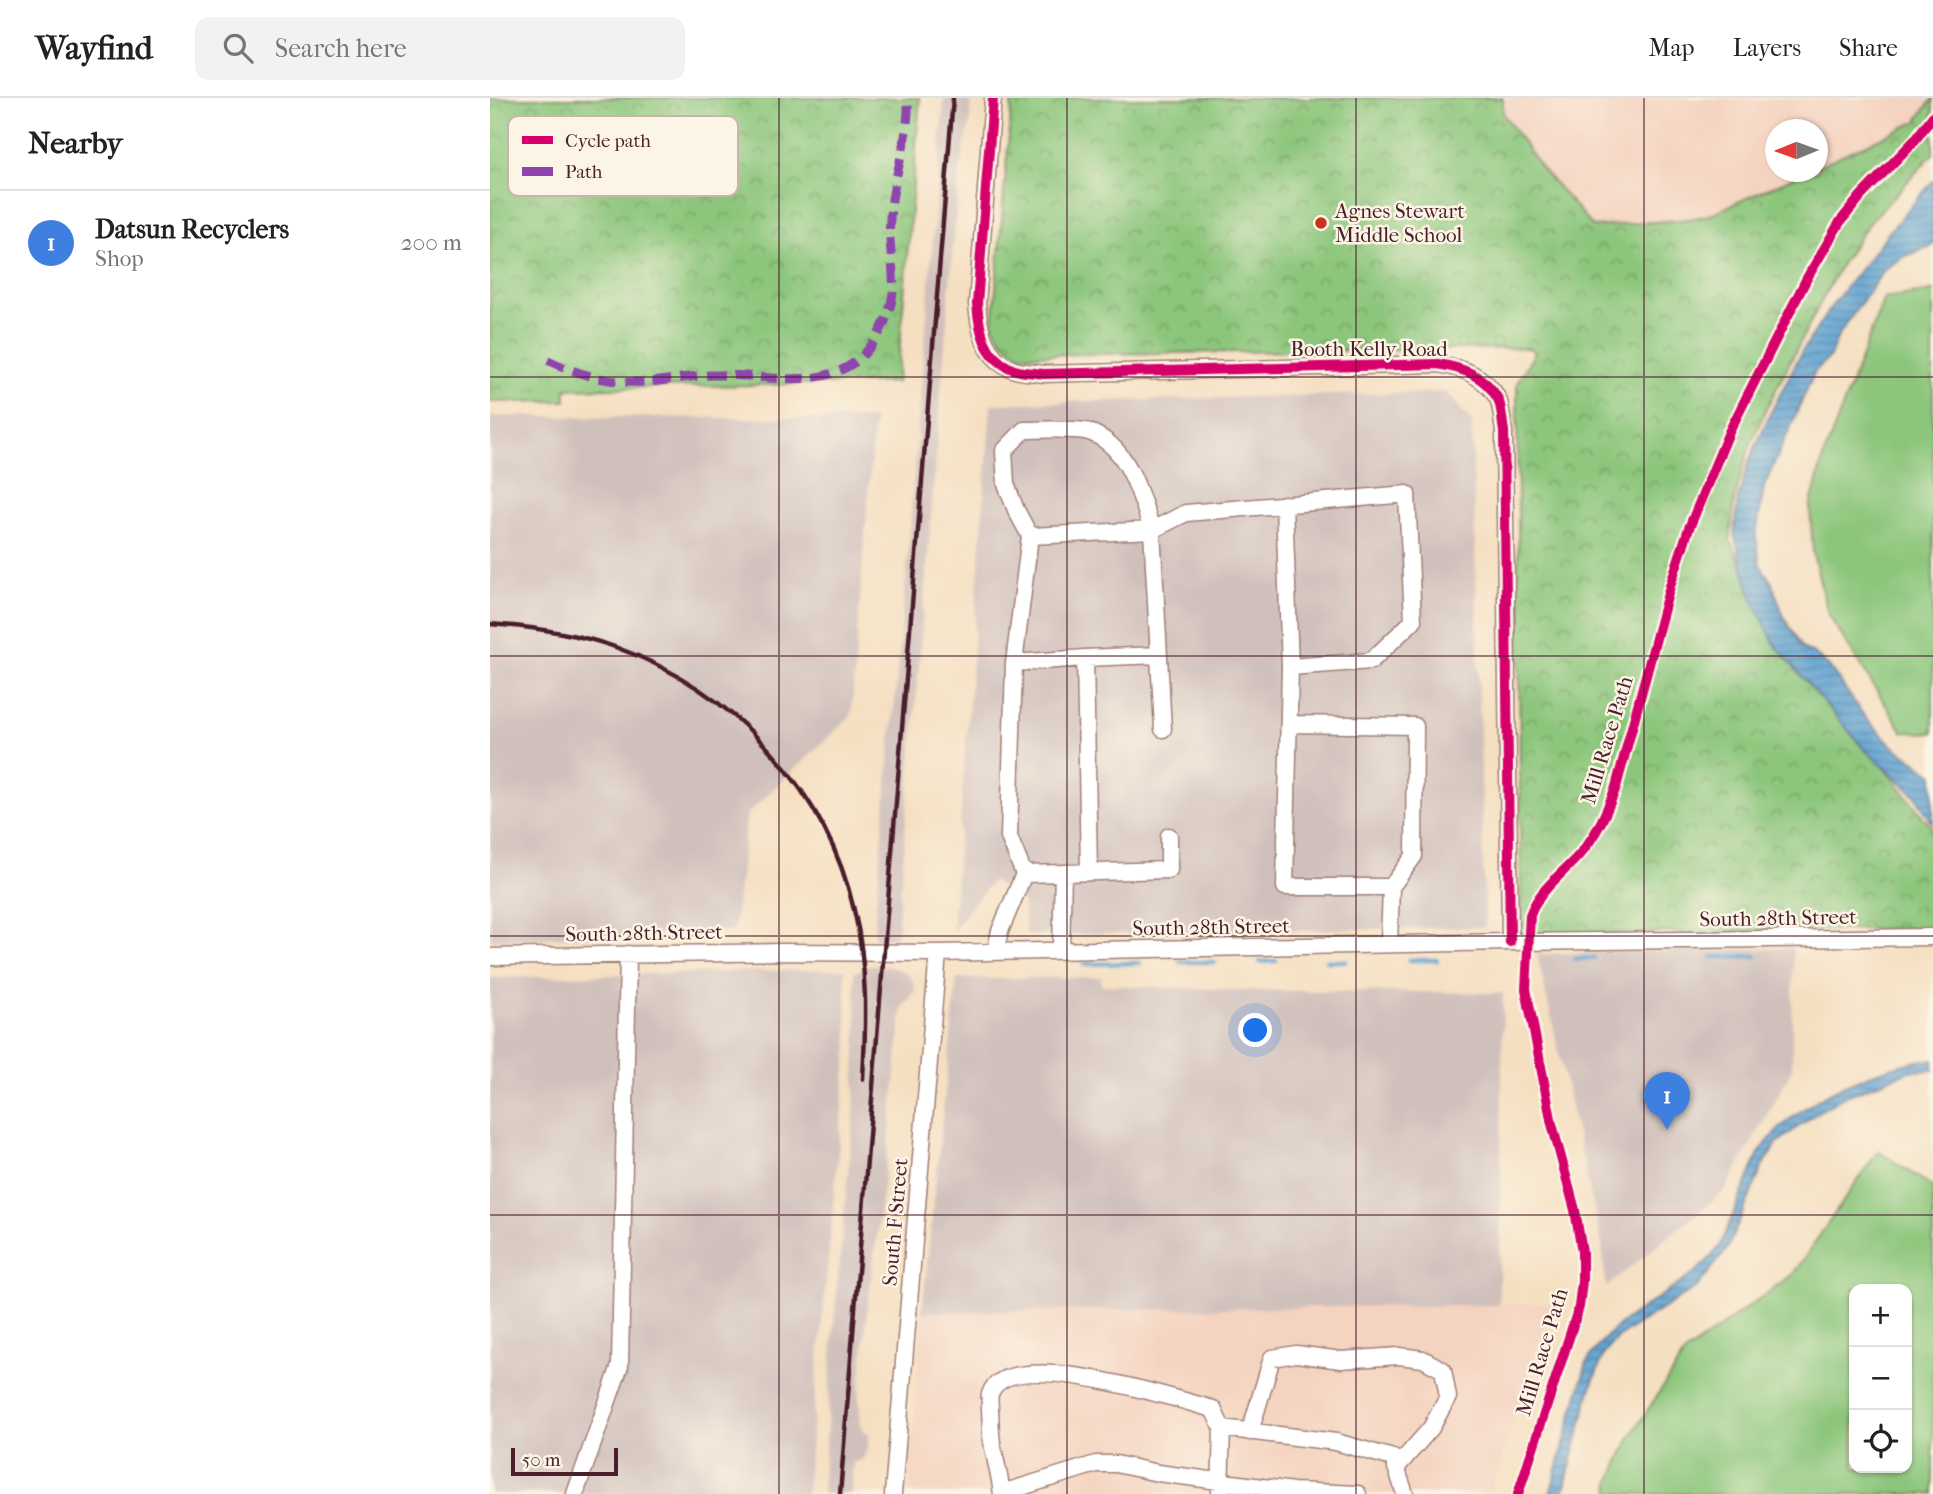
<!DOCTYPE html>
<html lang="en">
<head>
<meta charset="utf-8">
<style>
	body { margin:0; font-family:"IM FELL French Canon",serif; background:#f2f2f2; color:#222 }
	.controls { position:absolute; right:21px; bottom:21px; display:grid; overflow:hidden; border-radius:14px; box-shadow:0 2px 5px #0004 }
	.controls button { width:63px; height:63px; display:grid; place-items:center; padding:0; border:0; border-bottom:2px solid #e0e0e0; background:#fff; color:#222; font:35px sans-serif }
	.compass { position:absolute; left:1275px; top:21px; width:63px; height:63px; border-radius:50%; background:#fff; box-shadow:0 2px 5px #0004; rotate:269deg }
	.scale { position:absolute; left:21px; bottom:18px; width:107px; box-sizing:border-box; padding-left:7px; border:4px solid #4a1f2b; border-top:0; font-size:19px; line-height:24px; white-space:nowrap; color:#4a1f2b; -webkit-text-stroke:5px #fcf5e5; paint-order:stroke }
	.you { position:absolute; left:766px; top:933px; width:24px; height:24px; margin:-18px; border:5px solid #fff; border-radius:50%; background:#1a73e8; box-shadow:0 0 0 10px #1a73e833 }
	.badge { display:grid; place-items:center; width:46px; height:46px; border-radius:50%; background:#0b8043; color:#fff; font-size:23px; font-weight:700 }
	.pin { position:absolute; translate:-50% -58px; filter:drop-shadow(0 2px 4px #0008) }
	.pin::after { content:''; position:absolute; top:37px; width:24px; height:21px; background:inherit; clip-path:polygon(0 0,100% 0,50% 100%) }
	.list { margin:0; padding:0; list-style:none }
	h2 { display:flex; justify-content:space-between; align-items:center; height:91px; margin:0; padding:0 28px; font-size:30px }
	h2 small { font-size:23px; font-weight:400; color:#767676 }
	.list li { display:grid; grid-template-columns:46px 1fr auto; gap:21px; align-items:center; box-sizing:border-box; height:105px; padding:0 28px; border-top:2px solid #e0e0e0 }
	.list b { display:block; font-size:26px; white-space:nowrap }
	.list p { margin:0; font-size:23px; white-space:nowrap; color:#767676 }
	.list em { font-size:23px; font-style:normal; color:#767676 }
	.icon { flex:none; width:38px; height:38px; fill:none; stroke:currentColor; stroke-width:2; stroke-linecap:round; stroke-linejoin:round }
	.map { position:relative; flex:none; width:1443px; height:1396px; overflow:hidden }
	header { display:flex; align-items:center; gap:42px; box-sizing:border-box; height:98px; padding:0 35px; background:#fff; border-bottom:2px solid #e0e0e0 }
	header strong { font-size:33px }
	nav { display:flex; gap:38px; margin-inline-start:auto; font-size:24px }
	.search { width:490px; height:63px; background:#f2f2f2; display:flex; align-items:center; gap:18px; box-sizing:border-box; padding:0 24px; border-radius:14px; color:#767676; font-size:26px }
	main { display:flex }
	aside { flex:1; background:#fff }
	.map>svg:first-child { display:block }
	.built { fill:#f4d3c0 }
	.industrial { fill:#d0c0bc }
	.grass { fill:#8cc67b; stroke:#6b7253; stroke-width:2; fill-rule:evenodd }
	.park { fill:url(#park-crowns); stroke:#6b7253; stroke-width:2 }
	.water { fill:url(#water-rules); stroke:#52607e; stroke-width:2 }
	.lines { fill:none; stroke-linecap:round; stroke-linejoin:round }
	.stream { stroke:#5ba0d0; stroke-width:4.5 }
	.minor-casing { stroke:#a07f76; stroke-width:19 }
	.minor { stroke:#fff; stroke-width:16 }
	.rail { stroke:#4a1f2b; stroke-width:4.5 }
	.quiet { stroke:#8e44ad; stroke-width:9; stroke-dasharray:18 9; stroke-linecap:butt }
	.cycleway-casing { stroke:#fcf5e5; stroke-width:15 }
	.cycleway { stroke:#d6006c; stroke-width:10 }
	.grid { fill:none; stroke:#4a1f2b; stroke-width:2; stroke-opacity:0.55 }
	.poi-dot { fill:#c8321e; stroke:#fcf5e5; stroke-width:2.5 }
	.labels { text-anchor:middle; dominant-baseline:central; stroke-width:5; stroke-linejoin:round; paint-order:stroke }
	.poi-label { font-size:21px; fill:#4a1f2b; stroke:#fcf5e5; text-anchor:start }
	.street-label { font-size:21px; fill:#4a1f2b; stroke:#fcf5e5 }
	.key { fill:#fcf5e5; stroke:#c7b5ad; stroke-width:2 }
	.key-label { font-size:19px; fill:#4a1f2b }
</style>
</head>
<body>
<header>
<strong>Wayfind</strong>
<div class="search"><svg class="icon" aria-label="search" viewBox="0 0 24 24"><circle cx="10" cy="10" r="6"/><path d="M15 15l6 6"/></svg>Search here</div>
<nav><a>Map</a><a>Layers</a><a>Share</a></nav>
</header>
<main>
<aside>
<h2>Nearby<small></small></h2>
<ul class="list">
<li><span class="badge" style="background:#3f7fe0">1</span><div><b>Datsun Recyclers</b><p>Shop</p></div><em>200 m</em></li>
</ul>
</aside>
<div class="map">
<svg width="1443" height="1396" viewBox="0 0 1443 1396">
	<defs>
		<pattern id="park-crowns" width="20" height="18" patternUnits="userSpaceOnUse" patternTransform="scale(1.75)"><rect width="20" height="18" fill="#8cc67b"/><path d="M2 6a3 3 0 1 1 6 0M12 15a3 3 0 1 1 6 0" fill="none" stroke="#74a065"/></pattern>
		<pattern id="water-rules" width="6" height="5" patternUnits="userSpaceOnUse" patternTransform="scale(1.75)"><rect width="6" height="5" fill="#5ba0d0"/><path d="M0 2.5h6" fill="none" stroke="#4d82a9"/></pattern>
	</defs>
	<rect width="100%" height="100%" fill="#fcf5e5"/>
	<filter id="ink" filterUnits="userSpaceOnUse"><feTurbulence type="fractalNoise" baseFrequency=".0143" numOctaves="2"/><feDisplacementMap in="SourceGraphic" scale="14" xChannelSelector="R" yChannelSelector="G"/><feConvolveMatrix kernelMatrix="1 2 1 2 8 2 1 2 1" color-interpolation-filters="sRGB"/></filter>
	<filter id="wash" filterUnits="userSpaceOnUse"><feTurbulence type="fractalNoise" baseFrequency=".00686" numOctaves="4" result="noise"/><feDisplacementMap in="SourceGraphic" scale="28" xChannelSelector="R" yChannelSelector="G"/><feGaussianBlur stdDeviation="1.57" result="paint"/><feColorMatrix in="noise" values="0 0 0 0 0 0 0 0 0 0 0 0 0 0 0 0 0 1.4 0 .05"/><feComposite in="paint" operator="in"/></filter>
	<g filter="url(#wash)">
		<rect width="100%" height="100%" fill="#f5dfc1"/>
		<path class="built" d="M522,0H1443L1426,24L1328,68V32H1286V74H1315L1219,117L531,257L514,246L507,238L503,226Z
			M1062,1205L1000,1396H418L432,1214Z"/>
		<path class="industrial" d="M454,0H481L480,24L469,75L407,836L402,840H385L384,828L416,481Z
			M956,294L982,324L995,829L536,837L533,803L502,783L462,833L501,306Z
			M0,318L384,321L361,618L257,716L244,833L0,842Z
			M1303,850L1302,971L1235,1093L1116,1189L1112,1147L1047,856Z
			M379,867L404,870L417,875L424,885L425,893L412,910L401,1027L378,1204L369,1301L371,1329L378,1336V1350L372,1362L363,1364L361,1396H332L347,1187L364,1018L367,923L364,875Z
			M355,871L358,950L316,1396H0V880Z
			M611,879V887L743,892L1013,895L1009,1207L432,1214L467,881Z"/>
		<path class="grass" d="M1443,193V635L1413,634L1338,516L1323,455L1320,409L1333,360L1394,200Z
			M1388,1053L1443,1089V1396H1121L1120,1384L1139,1341L1195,1255L1303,1176ZM1364,1191H1417V1370H1364Z"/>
		<path class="park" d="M0,0H430L407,284L76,291V303L0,304Z
			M522,0H1013V16L1052,71L1103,129L1199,121L1219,117L1315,74H1328V68L1426,24L1443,0V56L1379,125L1351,166L1322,221L1278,307L1259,349L1244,402L1240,442L1288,545L1394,669L1443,731V830L1023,837L1031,814L1027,285L1045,254L1039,250L531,257C517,248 509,242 503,226Z"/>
		<path class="water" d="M1443,83V147L1413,159L1394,172L1348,238L1340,259L1325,273L1274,389L1266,438L1270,467L1282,485L1294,519L1313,550L1327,558L1341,571L1375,619L1403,648L1443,676V726L1425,697L1373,650L1285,547L1260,495L1244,436L1248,401L1259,363L1279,318L1311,255L1342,207L1399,134Z
			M1432,962H1443V972L1419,973L1354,999L1328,1014L1287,1045L1273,1068L1237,1151L1208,1188L1127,1240L1114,1256L1101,1289L1073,1396H1060L1097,1264C1128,1210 1194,1197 1230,1148L1269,1055C1304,1004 1373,974 1432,962Z"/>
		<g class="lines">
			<path class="stream" d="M1222,859L1267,858
				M1085,861L1104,860
				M919,862H947
				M836,863H856
				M690,864H725
				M770,864L786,863
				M593,866L650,865"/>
		</g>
	</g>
	<g filter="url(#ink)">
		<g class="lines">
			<defs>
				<path id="minor" d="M503,0L487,206C489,231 494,258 520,270C529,275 543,274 553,276L948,266C972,270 995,277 1008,301C1012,309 1012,324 1014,333L1020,844
					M540,438L526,412L516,386L514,353L534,332C550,332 586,330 599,334C639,348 650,396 662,432L696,415L917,396L923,523L881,563L800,569L794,406
					M595,560L669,557
					M524,565L595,560L599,774
					M799,626L925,628L924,758L901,789H795L800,569
					M534,776L573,775
					M899,846L901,789
					M571,853L573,775L679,772V738
					M505,854L510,833L534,776L519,739L524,565L540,438L662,432L673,631
					M0,859L290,854L448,855L1020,844L1443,839
					M732,1330L846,1344L903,1360L915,1396
					M760,1334L782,1260L806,1256L851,1262L909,1258L933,1261L953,1272L958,1299L941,1330L906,1370
					M512,1395L606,1366H626L668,1375L803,1393L868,1396
					M85,1396L130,1268L138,856
					M403,1396L448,855
					M512,1396C510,1378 505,1362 502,1344C500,1334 501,1322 500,1312C500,1308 499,1300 500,1296C517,1246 686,1301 723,1311L732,1330L730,1396"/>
			</defs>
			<use href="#minor" class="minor-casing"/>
			<use href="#minor" class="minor"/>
			<path class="rail" d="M0,526C42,529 85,535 125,549C242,591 336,690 364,812C378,868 376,925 373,981
				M350,1396L463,0"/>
			<path class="quiet" d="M58,262C89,277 122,286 156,284C179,283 202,277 225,277C279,276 347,298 383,245C393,230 401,213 403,195C405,171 398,146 400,121C402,80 420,42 418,0"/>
			<defs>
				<path id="cycleway" d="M503,0L487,206C489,231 494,258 520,270C529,275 543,274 553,276L948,266C972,270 995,277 1008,301C1012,309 1012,324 1014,333L1020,844
					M1028,1396L1089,1209L1092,1183V1154L1085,1112L1062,1026L1036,891L1040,817C1049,792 1072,776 1089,757C1107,737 1117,713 1126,689L1180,488L1199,430L1239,334L1317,180L1350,124L1371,98L1425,42L1443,18"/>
			</defs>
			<use href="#cycleway" class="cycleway-casing"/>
			<use href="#cycleway" class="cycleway"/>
		</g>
	</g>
	<path class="grid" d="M289,0V1396M577,0V1396M866,0V1396M1154,0V1396M0,279H1443M0,558H1443M0,838H1443M0,1117H1443"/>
	<circle class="poi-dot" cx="831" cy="125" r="7"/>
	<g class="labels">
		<g class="poi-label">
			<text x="845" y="113">Agnes Stewart<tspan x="845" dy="24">Middle School</tspan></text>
		</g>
		<g class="street-label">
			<text x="879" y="251">Booth Kelly Road</text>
			<text transform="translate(1117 642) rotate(-73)">Mill Race Path</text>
			<text transform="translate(1288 820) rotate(-1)">South 28th Street</text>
			<text transform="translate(721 829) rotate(-1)">South 28th Street</text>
			<text transform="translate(154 835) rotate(-1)">South 28th Street</text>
			<text transform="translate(405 1124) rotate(-85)">South F Street</text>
			<text transform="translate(1052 1254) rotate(-73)">Mill Race Path</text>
		</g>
	</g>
	<rect x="18" y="18" width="230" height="80" rx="10" class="key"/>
	<rect x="32" y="38" width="31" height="8" fill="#d6006c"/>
	<rect x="32" y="69" width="31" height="9" fill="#8e44ad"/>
	<g class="key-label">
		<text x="75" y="49">Cycle path</text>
		<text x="75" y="80">Path</text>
	</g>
</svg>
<div class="controls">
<button>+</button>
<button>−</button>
<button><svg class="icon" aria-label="locate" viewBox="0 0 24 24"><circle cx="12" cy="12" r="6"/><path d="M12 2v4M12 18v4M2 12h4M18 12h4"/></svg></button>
</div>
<svg class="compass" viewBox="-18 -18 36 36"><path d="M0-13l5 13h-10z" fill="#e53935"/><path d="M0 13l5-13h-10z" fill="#767676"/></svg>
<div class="scale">50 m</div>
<div class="you"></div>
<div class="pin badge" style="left:1177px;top:1032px;background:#3f7fe0">1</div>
</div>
</main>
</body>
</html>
